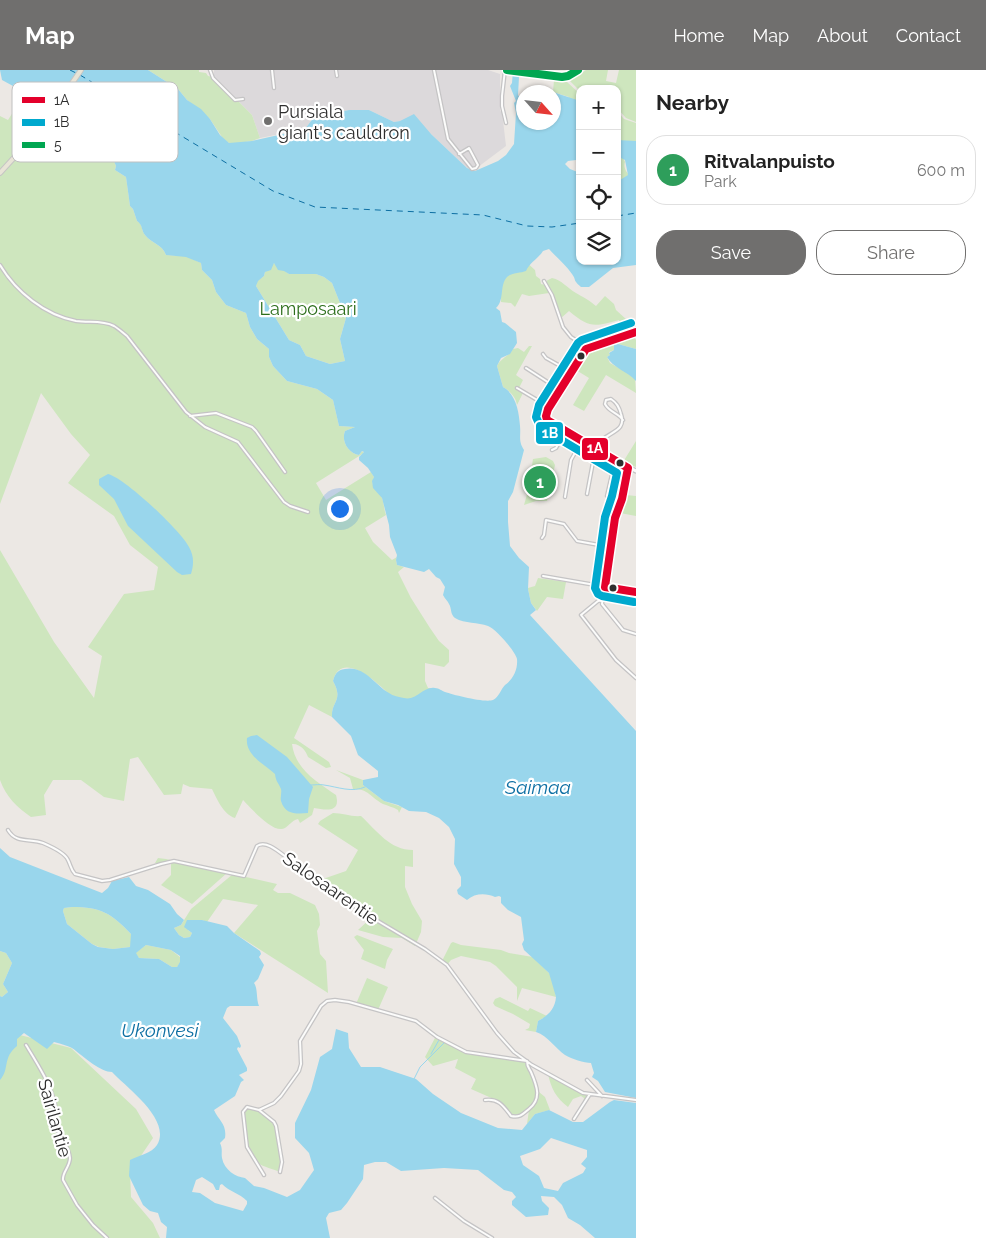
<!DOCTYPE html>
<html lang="en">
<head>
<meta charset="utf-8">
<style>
	body { margin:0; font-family:Raleway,sans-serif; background:#f6f6f6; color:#222 }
	.controls { position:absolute; right:15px; top:15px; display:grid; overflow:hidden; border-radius:10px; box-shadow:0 1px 4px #0004 }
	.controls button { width:45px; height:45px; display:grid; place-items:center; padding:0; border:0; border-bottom:1px solid #e0e0e0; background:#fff; color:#222; font:25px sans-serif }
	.compass { position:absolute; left:516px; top:15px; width:45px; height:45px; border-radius:50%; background:#fff; box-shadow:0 1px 4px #0004; rotate:117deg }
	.you { position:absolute; left:339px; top:438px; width:18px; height:18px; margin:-12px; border:4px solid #fff; border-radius:50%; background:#1a73e8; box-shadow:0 0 0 8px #1a73e833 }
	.badge { display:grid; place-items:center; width:32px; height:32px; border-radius:50%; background:#706f6e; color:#fff; font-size:16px; font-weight:700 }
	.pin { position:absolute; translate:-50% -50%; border:2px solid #fff; box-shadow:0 1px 5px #0006 }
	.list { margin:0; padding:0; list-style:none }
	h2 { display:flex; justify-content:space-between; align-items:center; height:65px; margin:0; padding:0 20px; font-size:21px }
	h2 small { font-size:16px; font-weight:400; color:#767676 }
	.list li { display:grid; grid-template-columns:32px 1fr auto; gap:15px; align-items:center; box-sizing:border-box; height:70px; margin:0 10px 10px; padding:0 10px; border:1px solid #e0e0e0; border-radius:20px }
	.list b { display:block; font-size:19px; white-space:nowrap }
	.list p { margin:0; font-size:16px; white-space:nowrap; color:#767676 }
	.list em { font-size:16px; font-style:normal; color:#767676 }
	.actions { display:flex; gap:10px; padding:15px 20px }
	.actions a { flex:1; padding:11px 0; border:1px solid #706f6e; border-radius:20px; text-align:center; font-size:18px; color:#706f6e }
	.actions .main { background:#706f6e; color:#fff }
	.icon { flex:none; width:28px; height:28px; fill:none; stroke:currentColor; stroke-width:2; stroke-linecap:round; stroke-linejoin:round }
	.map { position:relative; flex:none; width:636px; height:1168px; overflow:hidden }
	header { display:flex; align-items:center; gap:30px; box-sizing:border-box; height:70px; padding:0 25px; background:#706f6e; color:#fff }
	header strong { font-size:24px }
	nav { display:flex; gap:28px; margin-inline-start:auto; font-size:18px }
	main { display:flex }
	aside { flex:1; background:#fff }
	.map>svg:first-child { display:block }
	.industrial { fill:#dcd9db }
	.green { fill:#cee6be }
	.water { fill:#99d6ec; fill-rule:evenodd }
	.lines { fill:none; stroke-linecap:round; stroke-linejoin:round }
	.stream { stroke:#99d6ec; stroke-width:1 }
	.ferry { stroke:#0d6fa3; stroke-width:1; stroke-dasharray:6 5; stroke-linecap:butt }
	.street-casing { stroke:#c5c4c5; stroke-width:4.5 }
	.secondary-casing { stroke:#c5c4c5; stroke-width:5.5 }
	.primary-casing { stroke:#c6c5c4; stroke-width:6 }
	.street { stroke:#fcfcfb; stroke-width:2 }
	.secondary { stroke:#fcfcfb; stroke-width:3 }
	.primary { stroke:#e8e4d6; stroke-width:4 }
	.bus-1-casing { stroke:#fff; stroke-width:11 }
	.bus-2-casing { stroke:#fff; stroke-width:11 }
	.bus-3-casing { stroke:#fff; stroke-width:11 }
	.bus-1 { stroke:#e4002b; stroke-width:8 }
	.bus-2 { stroke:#00a9ce; stroke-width:8 }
	.bus-3 { stroke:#00a651; stroke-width:8 }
	.poi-dot { fill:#706f6e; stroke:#fff; stroke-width:2 }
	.bus-dot { fill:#2e2e2e; stroke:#fff; stroke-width:2 }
	.labels { text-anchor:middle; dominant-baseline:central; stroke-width:4.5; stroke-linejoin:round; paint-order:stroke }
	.poi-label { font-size:18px; fill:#2e2e2e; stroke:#fff; text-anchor:start }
	.park-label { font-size:18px; fill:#2c6e1b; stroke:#fff }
	.street-label { font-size:18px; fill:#2e2e2e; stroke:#fff }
	.water-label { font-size:19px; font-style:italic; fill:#0d6fa3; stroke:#fff }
	.key { fill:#fff; stroke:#c0c0c0; stroke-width:1 }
	.key-label { font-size:14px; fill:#2e2e2e }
	.line-badge { stroke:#fff; stroke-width:2 }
	.badge-label { font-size:14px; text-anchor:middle; font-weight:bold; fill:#fff }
</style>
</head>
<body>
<header>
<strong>Map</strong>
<nav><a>Home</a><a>Map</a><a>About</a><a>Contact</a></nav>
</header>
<main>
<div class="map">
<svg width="636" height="1168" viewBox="0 0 636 1168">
	<rect width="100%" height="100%" fill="#ece8e4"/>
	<path class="industrial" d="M214,0H488L500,4V41L502,42L506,76L474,100L467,98L431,64L400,51L394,52L369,40H349L314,47L305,59L260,68L252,45L214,7Z"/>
	<path class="green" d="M148,0H199V2L206,3L208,6L214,7L252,45L260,68L252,71L238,73H229L224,70L210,49L187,30L178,19Z
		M586,0H608L606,11L616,13L619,0H636V52L626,48L617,38V19H580V21L570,11Z
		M554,10L567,12L580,24V34L568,31L569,27L553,22Z
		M45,15L75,25L88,39L104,47L108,67L112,72L108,77L116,96L115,100L126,107L130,136L133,139L137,151C143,154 141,160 145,165C151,173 162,174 166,185L186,186L201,193L202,200L212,210L216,222L226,235L246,243L250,257L257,269L269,279V287L273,296L287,311L317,319L333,330L339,356L355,357L345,361C341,371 348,383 359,385L362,381L364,383L316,413L326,430L371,402L374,407C369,419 379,419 382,428C384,433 384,440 386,445L365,458L373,472L392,490L397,487L396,490L397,495L404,497L398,502L411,528L430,558L439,571L449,580V592L444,597L425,593V611L428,618L435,619L439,627L443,628V631L435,632L431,629L428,633H420L418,640L421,647L415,649L416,654L410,655L409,661L404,660L401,663H397C392,659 388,660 383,657C372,648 375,630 383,620L387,622C375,611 341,580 333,611C344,631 331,631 332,647L309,635L294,668L329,692L331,697L326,698L308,687C306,680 299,673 292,674C295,699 317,712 336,725C341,743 326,740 314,738L312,745L300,753L298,749C291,751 290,755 285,758C274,765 250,737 243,730L235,748C223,744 217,729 212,719L190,717L183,714L181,724L164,725L138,687L130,689L124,731L104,727L81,710H53L44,725L46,745L31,747C17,737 6,727 0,710V480L54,572L94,628L102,586L88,577L124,524L154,520L158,497L130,475L114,446L68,413L90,385L71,364L41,323L0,434V46L8,50L25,23H33Z
		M617,41L624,49L636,53V77L621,83L625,92C623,98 627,103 631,107L617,116Z
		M525,191L535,200L536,206L540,209L541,214L545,215L549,223L529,226L522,224L515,237L511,233L501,232V229L468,192Z
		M274,193L289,204H316L324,207L332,213L346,248L340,269L345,291L330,294L306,286L300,275L289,270L256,216L257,211L264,206L265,202Z
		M552,208C562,210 567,218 576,223C583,227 589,230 596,236L605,226L614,234L616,240L627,250L632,261L623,265L619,250C594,257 589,258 569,241L560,249L553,224L546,211Z
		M634,267L636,270V279L618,274L614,275V280L609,282L610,285L607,287L610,293L626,302L635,309L636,323L606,305L584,341L573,335L589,308L576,300L586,283Z
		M529,276H532L516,305L523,310L519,318L524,321L517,335C516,327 510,321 503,317L497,296C501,288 508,287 513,279L518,278L524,282Z
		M636,371V397L623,392Z
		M546,387L553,391L555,395L547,431H536L524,435L528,421L533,389Z
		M626,425L636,426V446L620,443Z
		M538,508L566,512L563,529L547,527L537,541L531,533L528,519V518L535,516Z
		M336,700L363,710V715L384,731L402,737L399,743L398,740C393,737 388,736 383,734C370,727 369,719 353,719L350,708Z
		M333,743C342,743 352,747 361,746C377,761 390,780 413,780V797L405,796V817L412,834L422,851L421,862L415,876L402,868L383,867L358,860L371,848L320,810L346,801L358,780L318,754L320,751Z
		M158,788L166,789L227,803L192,834L161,815L171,805V793H155Z
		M233,804L277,814L273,820L278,823H290L315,835L319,844L320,855L317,861L320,884L326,891L328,923L234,863L258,835L223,829L207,852L202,850L188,860L192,863L190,867L184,868L179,865L174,858L181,855L191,839Z
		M72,837C101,837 111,843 131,864V874L130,877L113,879L99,877L92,874L67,854L63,841L64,838Z
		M357,865L393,879L387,890L385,899L361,889L364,880L354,867Z
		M453,872L461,875L501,880L509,883L533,887L552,906L556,927L522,918L517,931V917L496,896L490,892L461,886L451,890L447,895L442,891L451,873Z
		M146,875L171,880L180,887L181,892L177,897H172L159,889L139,888L135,883Z
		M0,881L6,883L12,893L3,914L8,922L2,927L0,926Z
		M367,908L388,917L378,940L356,934Z
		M500,927L528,941L530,938L547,946L538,951L536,962L525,960L529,958L530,954L513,944L495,936L493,933L495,929Z
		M12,963L71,978L136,1039L153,1068L130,1102L131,1127L153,1153L160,1168H0V978Z
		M436,966L466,982L527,991L532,995L530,1000L539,1022L545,1027L550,1040L535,1044L527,1054L529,1040L522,1045L515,1047L509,1044L496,1030L471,1019L476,1009L455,998L458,989L433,996L425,987Z
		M548,1004L589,1026L582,1039L584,1028L581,1026L573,1029L568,1037C556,1028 551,1018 548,1004Z
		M247,1037C259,1040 270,1045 276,1056L282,1092L280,1102C274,1099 263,1097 258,1093C247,1084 238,1046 247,1037Z"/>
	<path class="water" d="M0,0H148L178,19L187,30L201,39L210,49L220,65L229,73L252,71L305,59L314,47L349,40H369L394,52L400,51L414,44L431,64L467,98L475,101L498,91L506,85L514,74L516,43L514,33L516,31L510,16L512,13L513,0H516V4L519,7L518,25L520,28L523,27L524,52H554V22H551H553L580,31V87L576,90L568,91L565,94L570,99L580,103V191H617V112L628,105L625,90L617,86V70L636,71V195L613,198L589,217H581C572,209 577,211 572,204C566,195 556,187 549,179L543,181C538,189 530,192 526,201C521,203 511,203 507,207C499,216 505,230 496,238L500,241L502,252L505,253L516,262L517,273L510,284L501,288L497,296L503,317C516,324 519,342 520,356C521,366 518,371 524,380L513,422L508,431V452L510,476L519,488L529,497L528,519L531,533L536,540L530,545L636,661V1028L605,1022L598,1011L592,1007L594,1003L591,993C584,993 572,989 565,985C555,978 548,966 536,962L538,951C547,946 555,940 556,927L549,903L524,880L522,874L524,870L521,847L508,840L501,833V827L499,826L495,827C486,823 475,823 467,830L458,824L457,820L461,816V807L454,794L455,769L449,757L439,748L426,742L409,741L398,735L384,731L363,715V710L378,707V701L358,685L351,666L332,647C331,631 344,631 333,611C335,604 337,600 345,599C364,595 375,615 389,623C393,626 399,627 404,628C417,631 423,616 435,618C439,618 442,621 445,622C454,625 485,633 493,630C499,627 501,619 505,615C513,609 518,600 517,589C516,582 495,558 488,556C478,552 465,554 455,548C450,544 452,539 449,534C448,531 445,529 443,525L445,517L440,509L436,507L429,499L424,502L397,495L396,490L397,485L390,467L389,455L382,428L373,418L372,411L374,407L368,398L359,390V387L364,382L362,381L359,385C348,383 341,371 345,361L355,357L339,356L333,330L317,319L287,311L273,296L269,287V279L257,269L250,257L246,243L226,235L216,222L212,210L202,200L201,193L186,187L166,185C162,174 151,173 145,165C141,160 143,155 137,151L133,139L130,136L126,107L115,100L116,96L108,77L112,72L108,67L104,47L88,39L75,25L45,15L33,23H24L20,14L13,16L2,10ZM274,193L278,200L284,201L289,204H316L324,207L332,213L346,248L340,269L345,291L330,294L306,286L300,275L289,270L256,216L258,211L264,206L265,202L271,200Z
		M618,274L636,279V311C627,301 613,298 607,287L610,285L609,283L614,280V275Z
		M108,404C125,408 181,461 189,477C194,486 194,494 191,504L182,505L177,502L128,456L114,429L99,415V409Z
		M257,665L287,687L313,717L309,729L308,743C297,744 285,745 281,731C280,727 282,723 281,719C278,712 276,712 275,704C264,694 245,685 247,668L251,666Z
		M0,778L10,787L102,823L108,818L112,811L129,807L136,816L148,820L170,834L177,844L184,850L181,855L174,858L179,865L184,868L190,867L192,863L184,857L187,850H202L227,856L234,863L260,881L261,884L259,887L264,895L258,909L254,913C258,918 256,929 259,936H230L227,938L223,948L237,966L241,976L240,978L238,977L237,979L247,998V1001L239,1005L244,1010L241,1012L235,1026L214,1040C219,1051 227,1054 225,1068L220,1073C223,1079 221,1083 222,1088C224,1100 236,1107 245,1108L254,1116L264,1118L287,1127L300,1120L314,1100L309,1083L295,1068V1053L311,1020L320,987L332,979L336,959L348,963L349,978L361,997H380L416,1009L433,1024L461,1043L498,1058L522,1060L535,1044L549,1040L573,1052H583L610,1032L614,1030L636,1033V1168H595L580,1155L568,1148L562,1135L554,1127L541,1126L542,1131L549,1138L548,1145L526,1147L512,1135V1131L516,1127L512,1122L504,1120L478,1100L444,1098L401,1101L386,1092H375L364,1095L363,1109L347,1133L341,1140L329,1143L326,1148L330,1168H166L167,1157L161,1152L158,1143L150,1141L143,1135L129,1106L130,1090C138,1086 152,1083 157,1075C172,1050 127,1018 112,1002C101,1002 85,988 76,981C71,976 61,974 54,972L47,979L24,963L17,969V976C2,988 10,999 0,1010V926L2,927L8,922L3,914L12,893L6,883L0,881ZM72,837C101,837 111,843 131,864L130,877L113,879L98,877L92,874L67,854L63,841L64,838ZM146,875L171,880L180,886V892L177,897H172L159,889L139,888L136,883ZM551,1068L587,1080V1087L581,1094L586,1098L583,1103L563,1113L558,1121L544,1118L539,1106L523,1095L520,1086L540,1079ZM202,1107L213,1114L216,1120H219L220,1115L222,1114C230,1122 239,1123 247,1131V1134L243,1141L215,1133L200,1123L192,1122L196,1110Z"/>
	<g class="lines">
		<path class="stream" d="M311,715C315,715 320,714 324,715C338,717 352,723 365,717
			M431,984L439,970
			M414,1009L420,997L444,973"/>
		<path class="ferry" d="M70,0L76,3
			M80,5L273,121L315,137L483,145L527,156L552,157L580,153
			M617,146L636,143"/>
		<defs>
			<path id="street" d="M210,0L213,8L235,30L243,29
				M272,0L274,18
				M336,0L337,6
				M434,0L448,69L472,99L476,98L478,95L469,78L459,84
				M505,0L502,26V36L506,53
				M0,195C16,222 45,245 76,251C89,253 102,250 114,256C119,259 123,263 127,266L186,342L205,357L238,372L284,432L290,436L308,442
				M544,211L552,225L563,257L571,267L588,278
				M543,284L546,288L571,302
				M526,298L560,320
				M517,318L549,337
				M190,346L216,343L252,357L256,361L285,402
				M595,379C603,361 628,364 621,344C619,337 617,333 611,329L606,330L605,334C609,342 618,343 623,350
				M552,380L556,378L566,361
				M628,398L622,429L615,448L602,534L623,560L636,564
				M587,424L593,392L599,381
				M607,426L615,391
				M565,427L571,390L581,372
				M542,468L544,465L546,450L564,454L577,471L610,477
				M543,506L636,522
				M603,530L598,531L581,545L616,590L636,608
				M8,760C16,774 30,768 43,773C50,776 65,783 68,790C71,796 71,800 75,804L102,811L110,810L161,794L174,791L244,806L257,776C269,768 286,790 298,795L361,841L425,879L447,895L497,963L514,982L532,995L583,1023L636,1030
				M26,975C37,993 50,1013 55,1034C56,1040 52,1046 54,1053C58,1065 69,1075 70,1088C70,1097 62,1102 63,1110L77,1135L93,1155L107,1168
				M587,1010L602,1026
				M259,1040L274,1052L276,1056L282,1092L280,1102
				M574,1049L590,1024
				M264,1105L247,1077L243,1042L247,1037L259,1040L274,1033L281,1026L299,1001L301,994L300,971L321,936L327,931L335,930L349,932L416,951L437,967L466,982L527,991C527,997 529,998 531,1002C537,1016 542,1029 529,1039C523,1044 520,1048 511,1046C504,1037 499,1028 485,1030
				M435,1128L464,1151L492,1168"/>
			<path id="secondary" d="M507,0L562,7L568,6L578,0
				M636,262L631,265L586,279L548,339L546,346L547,350L615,391L636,401"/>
			<path id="primary" d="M0,103L42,57L81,0"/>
		</defs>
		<use href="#street" class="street-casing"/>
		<use href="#secondary" class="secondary-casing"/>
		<use href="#primary" class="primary-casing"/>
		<use href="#street" class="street"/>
		<use href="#secondary" class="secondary"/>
		<use href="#primary" class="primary"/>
		<defs>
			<path id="bus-1" d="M636,262L586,279L548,339L546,346L547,350L628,398L622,429L615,448L605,517L636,522"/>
			<path id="bus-2" d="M631,253L582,270L578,273L539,335L536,347L541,358L617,403L612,426L605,447L595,518L598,524L602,526L634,532"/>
			<path id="bus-3" d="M507,0L562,7L568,6L578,0"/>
		</defs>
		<use href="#bus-1" class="bus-1-casing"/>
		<use href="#bus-2" class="bus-2-casing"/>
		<use href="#bus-3" class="bus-3-casing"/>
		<use href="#bus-1" class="bus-1"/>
		<use href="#bus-2" class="bus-2"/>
		<use href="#bus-3" class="bus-3"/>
	</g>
	<circle class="poi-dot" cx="268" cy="51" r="5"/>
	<g class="bus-dot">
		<circle cx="581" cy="286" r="4.5"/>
		<circle cx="620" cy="393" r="4.5"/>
		<circle cx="613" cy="518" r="4.5"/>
	</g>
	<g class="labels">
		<g class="poi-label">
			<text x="278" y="41">Pursiala<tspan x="278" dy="21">giant's cauldron</tspan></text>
		</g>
		<g class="park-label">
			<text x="308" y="238">Lamposaari</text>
		</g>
		<g class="street-label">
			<text transform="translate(331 818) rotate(35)">Salosaarentie</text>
			<text transform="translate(55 1048) rotate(74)">Sairilantie</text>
		</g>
		<g class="water-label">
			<text x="538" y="717">Saimaa</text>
			<text x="160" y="960">Ukonvesi</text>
		</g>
	</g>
	<rect x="12" y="12" width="166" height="80" rx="8" class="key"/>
	<rect x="22" y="27" width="23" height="6" fill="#e4002b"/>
	<rect x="22" y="49" width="23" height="7" fill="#00a9ce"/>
	<rect x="22" y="72" width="23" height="6" fill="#00a651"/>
	<g class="key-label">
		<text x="54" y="35">1A</text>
		<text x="54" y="57">1B</text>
		<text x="54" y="80">5</text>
	</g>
	<g class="line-badge">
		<rect x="535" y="351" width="29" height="24" rx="5" fill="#00a9ce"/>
		<rect x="581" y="367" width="28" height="24" rx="5" fill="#e4002b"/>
	</g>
	<g class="badge-label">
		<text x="550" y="368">1B</text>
		<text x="595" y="383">1A</text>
	</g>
</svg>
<div class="controls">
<button>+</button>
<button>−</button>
<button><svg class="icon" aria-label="locate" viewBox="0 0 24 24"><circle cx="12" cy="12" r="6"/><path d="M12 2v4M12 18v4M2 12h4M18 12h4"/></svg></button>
<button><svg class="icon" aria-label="layers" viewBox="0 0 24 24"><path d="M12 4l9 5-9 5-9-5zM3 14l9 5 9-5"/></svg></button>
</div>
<svg class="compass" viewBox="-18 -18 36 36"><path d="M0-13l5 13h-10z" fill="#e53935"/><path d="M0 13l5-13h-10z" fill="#767676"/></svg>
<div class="you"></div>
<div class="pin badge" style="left:540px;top:412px;background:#2e9e5b">1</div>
</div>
<aside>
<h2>Nearby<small></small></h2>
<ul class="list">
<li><span class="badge" style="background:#2e9e5b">1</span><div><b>Ritvalanpuisto</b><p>Park</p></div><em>600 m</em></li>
</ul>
<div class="actions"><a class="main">Save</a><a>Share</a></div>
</aside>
</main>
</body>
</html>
